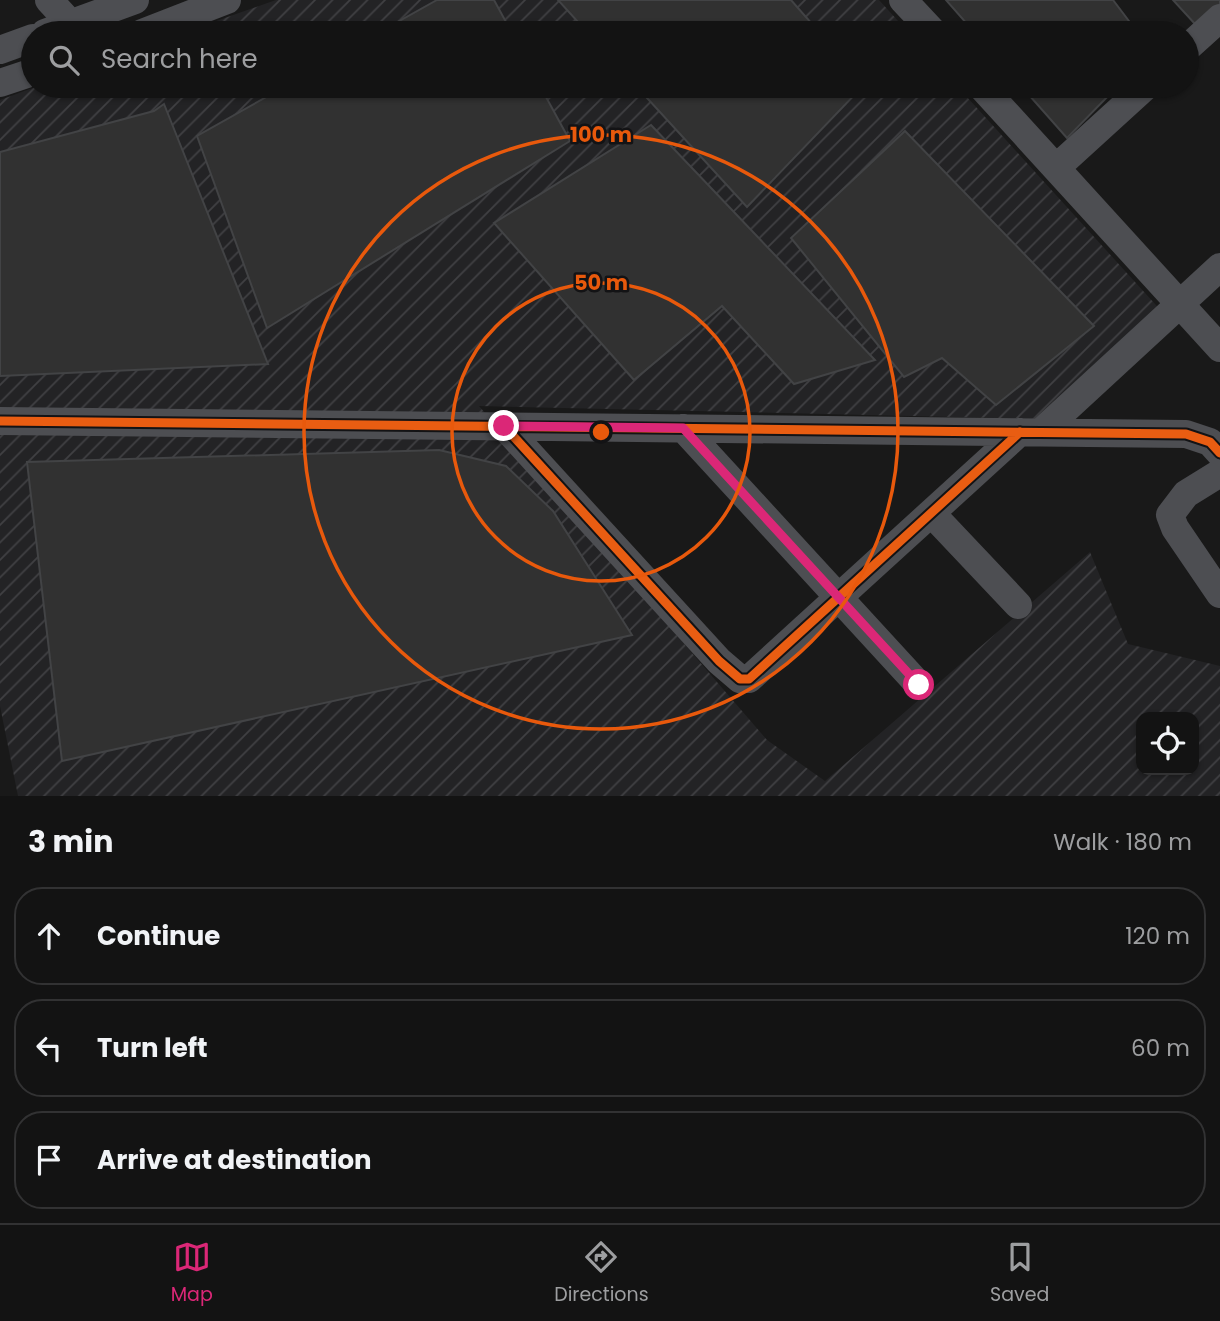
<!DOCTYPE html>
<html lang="en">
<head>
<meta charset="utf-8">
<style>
	body { margin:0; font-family:Poppins,sans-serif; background:#202021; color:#f1f3f6 }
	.controls { position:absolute; right:21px; bottom:21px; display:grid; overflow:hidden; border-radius:14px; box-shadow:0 2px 5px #0004 }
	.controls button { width:63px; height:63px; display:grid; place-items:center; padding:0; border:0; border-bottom:2px solid #323233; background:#131313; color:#f1f3f6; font:35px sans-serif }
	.stop { position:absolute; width:21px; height:21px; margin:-16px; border:5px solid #db2777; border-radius:50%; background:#fff }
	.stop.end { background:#db2777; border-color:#fff; box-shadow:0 2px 7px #0008 }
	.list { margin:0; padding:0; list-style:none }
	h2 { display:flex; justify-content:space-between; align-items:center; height:91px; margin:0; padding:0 28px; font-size:30px }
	h2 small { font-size:23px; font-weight:400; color:#9d9ea0 }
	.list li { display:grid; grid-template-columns:46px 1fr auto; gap:21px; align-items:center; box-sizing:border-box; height:98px; margin:0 14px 14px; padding:0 14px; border:2px solid #323233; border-radius:28px }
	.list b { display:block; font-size:26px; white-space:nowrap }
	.list em { font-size:23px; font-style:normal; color:#9d9ea0 }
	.icon { flex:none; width:38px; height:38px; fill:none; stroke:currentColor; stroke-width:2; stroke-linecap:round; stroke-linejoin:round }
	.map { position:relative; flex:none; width:1220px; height:796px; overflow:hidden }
	.search { position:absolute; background:#131313; box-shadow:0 2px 5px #0004; left:21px; right:21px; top:21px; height:77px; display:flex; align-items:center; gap:18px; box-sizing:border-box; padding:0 24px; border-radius:38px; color:#9d9ea0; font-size:26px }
	.sheet { height:427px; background:#131313 }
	nav { display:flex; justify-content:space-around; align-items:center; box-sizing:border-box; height:98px; border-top:2px solid #323233; background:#131313; font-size:19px; color:#9d9ea0 }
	nav a { display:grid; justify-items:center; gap:4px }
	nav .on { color:#db2777 }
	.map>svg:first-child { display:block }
	.industrial { fill:url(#industrial-furrows); fill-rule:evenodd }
	.building { fill:#313131; stroke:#424345; stroke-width:2 }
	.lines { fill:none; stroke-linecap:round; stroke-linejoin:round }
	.minor { stroke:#4d4e52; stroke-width:28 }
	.cycleway-casing { stroke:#131315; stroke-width:13 }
	.cycleway { stroke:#e95d12; stroke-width:9 }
	.route { stroke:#db2777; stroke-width:9 }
	.ring { fill:none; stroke:#e8590c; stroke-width:3.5 }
	.centre { fill:#e8590c; stroke:#131315; stroke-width:3.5 }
	.ring-label { font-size:21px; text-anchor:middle; font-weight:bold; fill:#e8590c; stroke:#131315; stroke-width:5; stroke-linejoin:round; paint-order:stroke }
</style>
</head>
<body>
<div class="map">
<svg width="1220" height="796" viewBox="0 0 1220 796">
	<defs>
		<pattern id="industrial-furrows" width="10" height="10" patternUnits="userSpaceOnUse" patternTransform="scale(1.75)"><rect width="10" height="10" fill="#232325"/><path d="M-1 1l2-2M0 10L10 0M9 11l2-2" fill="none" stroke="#404043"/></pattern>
	</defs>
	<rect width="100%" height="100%" fill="#191919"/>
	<path class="industrial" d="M276,0H879L909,33H182Z
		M38,86H957L1165,315L1045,419L479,406L767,740L825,781L1090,552L1128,644L1220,666V796H18L0,706V100ZM1141,717H1194V770H1141Z"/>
	<path class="building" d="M437,0H494L512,33H378Z
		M558,0H791L820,33H588Z
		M946,0H1113L1138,33H975Z
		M1173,0H1220V4L1196,25Z
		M286,86H540L570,141L267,328L197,136Z
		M636,86H863L747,207Z
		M1021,86H1118L1067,138Z
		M164,104L268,364L0,376V152L154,111Z
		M651,125L875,360L794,384L722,306L634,380L494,223Z
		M905,131L1094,326L996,405L942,358L904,377L791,238Z
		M439,450L506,466L553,511L632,635L62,761L27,462Z"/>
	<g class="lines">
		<path class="minor" d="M49,0L71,24
			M903,0L934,33
			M45,33L135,0
			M142,33L227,0
			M1187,48L1220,18
			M0,50L33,38
			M0,83L33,72
			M981,86L1220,348
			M1056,168L1146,86
			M0,421L1186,434L1210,442L1220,453
			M504,426L719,661L740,679H749L1020,432
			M683,428L919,685
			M1041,432L1220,267
			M1220,473L1186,494L1170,515L1175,528L1220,594
			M932,514L1018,605"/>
		<defs>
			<path id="cycleway" d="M0,421L1186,434L1210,442L1220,453
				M504,426L719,661L740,679H749L1020,432"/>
		</defs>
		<use href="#cycleway" class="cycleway-casing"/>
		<use href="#cycleway" class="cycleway"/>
	</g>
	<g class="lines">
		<path class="route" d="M504,426L683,428L919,685"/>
	</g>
	<g class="ring">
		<circle cx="601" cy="432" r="149"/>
		<circle cx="601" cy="432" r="297"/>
	</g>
	<circle cx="601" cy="432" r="10" class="centre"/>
	<g class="ring-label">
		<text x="601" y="142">100 m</text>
		<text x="601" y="290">50 m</text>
	</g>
</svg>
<div class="controls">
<button><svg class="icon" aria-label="locate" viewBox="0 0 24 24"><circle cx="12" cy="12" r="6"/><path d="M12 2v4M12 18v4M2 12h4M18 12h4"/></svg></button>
</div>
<div class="stop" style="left:919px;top:685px"></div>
<div class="stop end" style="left:504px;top:426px"></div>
<div class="search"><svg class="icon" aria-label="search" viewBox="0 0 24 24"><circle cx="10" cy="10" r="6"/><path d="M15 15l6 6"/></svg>Search here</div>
</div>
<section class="sheet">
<h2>3 min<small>Walk · 180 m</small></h2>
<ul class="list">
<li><svg class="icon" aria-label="ahead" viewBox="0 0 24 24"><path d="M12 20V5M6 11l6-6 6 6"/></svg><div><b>Continue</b></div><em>120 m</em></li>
<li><svg class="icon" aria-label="left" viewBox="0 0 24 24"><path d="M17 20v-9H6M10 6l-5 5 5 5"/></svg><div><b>Turn left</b></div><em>60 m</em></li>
<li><svg class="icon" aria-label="arrive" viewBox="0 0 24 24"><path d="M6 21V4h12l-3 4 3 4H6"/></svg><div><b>Arrive at destination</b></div></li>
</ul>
</section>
<nav>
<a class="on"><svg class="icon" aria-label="map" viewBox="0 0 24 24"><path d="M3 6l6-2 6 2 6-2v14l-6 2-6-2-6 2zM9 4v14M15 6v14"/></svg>Map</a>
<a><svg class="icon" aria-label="directions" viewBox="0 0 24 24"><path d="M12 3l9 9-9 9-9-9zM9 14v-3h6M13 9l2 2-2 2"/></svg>Directions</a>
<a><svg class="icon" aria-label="saved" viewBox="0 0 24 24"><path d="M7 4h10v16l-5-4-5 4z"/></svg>Saved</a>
</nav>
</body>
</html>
